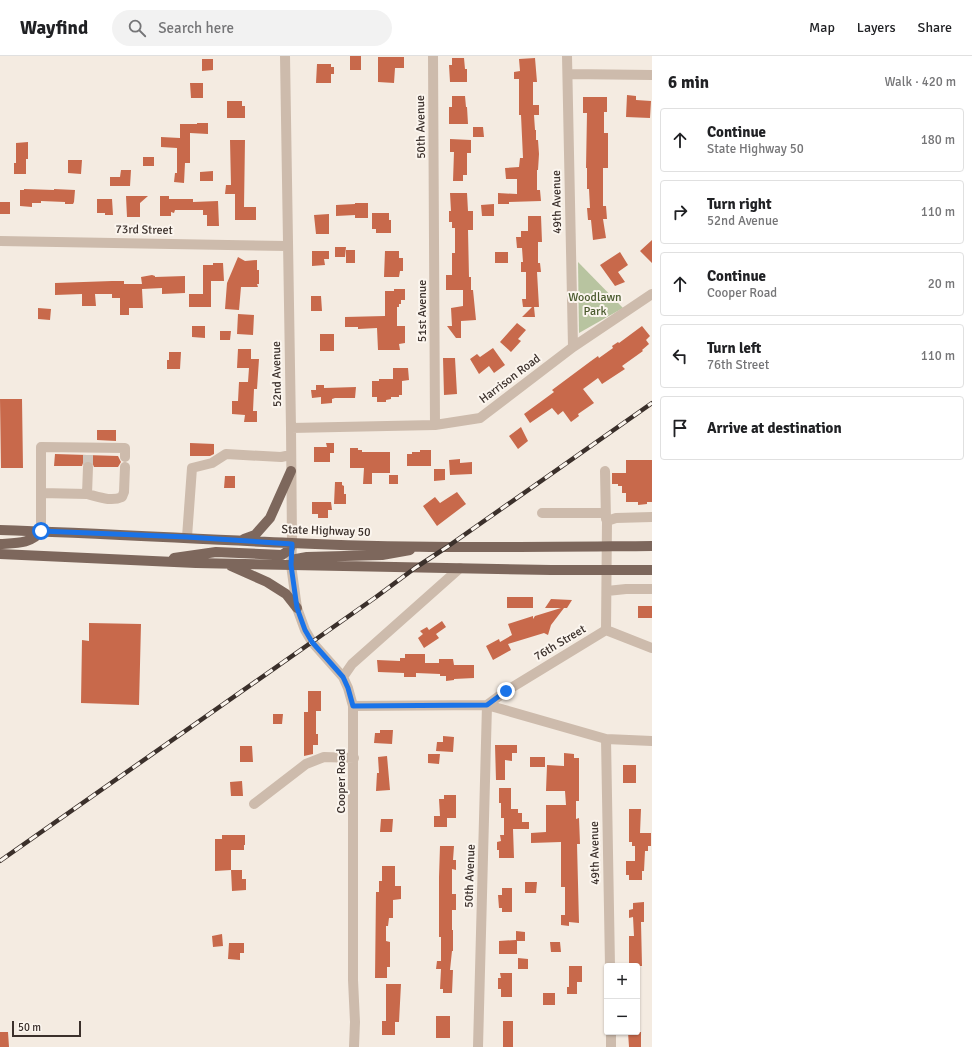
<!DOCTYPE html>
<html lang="en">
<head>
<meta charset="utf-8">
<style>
	body { margin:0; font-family:Signika,sans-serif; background:#f2f2f2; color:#202124 }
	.controls { position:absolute; right:12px; bottom:12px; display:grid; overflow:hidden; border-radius:4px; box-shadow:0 1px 3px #0004 }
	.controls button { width:36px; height:36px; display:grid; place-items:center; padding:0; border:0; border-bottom:1px solid #e0e0e0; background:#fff; color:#202124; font:20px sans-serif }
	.scale { position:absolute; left:12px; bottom:10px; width:69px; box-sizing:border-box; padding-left:4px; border:2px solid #3b302b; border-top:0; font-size:11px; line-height:14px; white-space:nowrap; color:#3b302b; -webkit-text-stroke:3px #fbf5ee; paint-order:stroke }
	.stop { position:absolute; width:12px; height:12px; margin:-9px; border:3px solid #1a73e8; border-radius:50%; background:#fff }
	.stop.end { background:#1a73e8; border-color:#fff; box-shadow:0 1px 4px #0008 }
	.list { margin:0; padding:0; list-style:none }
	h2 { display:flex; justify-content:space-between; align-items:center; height:52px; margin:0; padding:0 16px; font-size:17px }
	h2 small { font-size:13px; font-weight:400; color:#757577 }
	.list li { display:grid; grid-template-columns:26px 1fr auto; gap:12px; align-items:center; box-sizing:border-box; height:64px; margin:0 8px 8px; padding:0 8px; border:1px solid #e0e0e0; border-radius:4px }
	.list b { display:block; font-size:15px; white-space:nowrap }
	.list p { margin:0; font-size:13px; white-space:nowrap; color:#757577 }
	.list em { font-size:13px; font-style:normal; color:#757577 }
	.icon { flex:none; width:22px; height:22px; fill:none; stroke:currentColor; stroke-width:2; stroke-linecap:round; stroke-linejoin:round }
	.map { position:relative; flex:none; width:652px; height:991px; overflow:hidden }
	header { display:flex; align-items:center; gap:24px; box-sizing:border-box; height:56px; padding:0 20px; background:#fff; border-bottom:1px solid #e0e0e0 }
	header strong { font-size:19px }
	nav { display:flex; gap:22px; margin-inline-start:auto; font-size:14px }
	.search { width:280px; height:36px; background:#f2f2f2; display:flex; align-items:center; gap:10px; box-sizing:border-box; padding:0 14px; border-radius:22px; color:#757577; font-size:15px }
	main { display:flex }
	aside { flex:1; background:#fff }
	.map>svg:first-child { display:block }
	.green { fill:#b8c4a0 }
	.building { fill:#c8694b }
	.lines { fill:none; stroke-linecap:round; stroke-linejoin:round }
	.minor-tunnel { stroke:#cfc6bd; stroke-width:10; stroke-dasharray:10 5; stroke-linecap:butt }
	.minor { stroke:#cdbbac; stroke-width:10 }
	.major { stroke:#7d675c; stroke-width:10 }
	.rail-casing { stroke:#3b302b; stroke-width:4.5 }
	.rail { stroke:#fbf5ee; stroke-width:3; stroke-dasharray:9; stroke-linecap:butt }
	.route { stroke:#1a73e8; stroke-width:5 }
	.labels { text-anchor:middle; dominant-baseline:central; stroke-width:4; stroke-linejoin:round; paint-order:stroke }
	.street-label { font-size:12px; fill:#3b302b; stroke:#fbf5ee }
	.park-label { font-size:12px; fill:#4a5a2e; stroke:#fbf5ee }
</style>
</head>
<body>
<header>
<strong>Wayfind</strong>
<div class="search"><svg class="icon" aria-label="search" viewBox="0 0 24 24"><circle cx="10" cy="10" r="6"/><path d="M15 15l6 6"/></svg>Search here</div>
<nav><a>Map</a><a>Layers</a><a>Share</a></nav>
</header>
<main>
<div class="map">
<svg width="652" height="991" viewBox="0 0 652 991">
	<rect width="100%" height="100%" fill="#f4ebe1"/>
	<path class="green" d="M578,206L623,252L579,277Z"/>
	<path class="building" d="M350,0H361V14H350Z
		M378,1H404V12H395L394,27L378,26Z
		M452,2H464L465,13H467V26H450L449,9H452Z
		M535,2L537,26H533V49H539V59H534L535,74H536V84H538L539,98L538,114H537V134H540L541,145L509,146V148H498V137L517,138V123H506L505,112L519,111L520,102H523L521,59H519V23H514V16L520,15L519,3Z
		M202,3H213V14L202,15Z
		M317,8H331V11H334V18H331V27H316Z
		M190,27H203V42H191Z
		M627,39L636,40V44L651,45L650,62L626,61Z
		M452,40H465L466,51H467L468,68H449V51H452Z
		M583,41H607V56H604V77H608V112H603V150H606L607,163H603L606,182L593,184L591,164H588L587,152H590L589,133H587V112H586L587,57H583Z
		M227,45H242V50H245V62H227Z
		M197,67H208V78L190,77V107H185L184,127L174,126L175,117H177V92L161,91V81L180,82V68H197Z
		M473,71H483L484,81H473Z
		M450,83L471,84V97H467V119H463V125H453L454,96H450Z
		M230,84H245L244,151H256V164H235V138H225L226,129H231Z
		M28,86V103H26V118H14V107H16V87Z
		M143,101H154V110H143Z
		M68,104H82L81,118L68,117Z
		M121,114H131L130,130H110V121H120Z
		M213,115V125H200V116Z
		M24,133L54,134V133L75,134L74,146L73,148H65V146L41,145V147H32V151L20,150V134H24Z
		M450,137H467L468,155H473V174H468L469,221H471V234H473L476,264L461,265V282H456L447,270H452L451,252L463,250V234H446V219H452V197H455V172H452V166H449V155H451Z
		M126,140H148L140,147V161H127Z
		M160,140H169V143H193V146L218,145L219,170H207V159H203V154H175L174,157L171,156V160H160Z
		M97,143H112L113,159H105V157H97Z
		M0,146H10V158H0Z
		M355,147H368V162H355V159L336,160V149L355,148Z
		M494,148V160H482L481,149Z
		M372,157H389V164H391V177H376V173H372Z
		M329,158V178H316L314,159Z
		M528,160H541L542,186H538V207H540L541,216H537L539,251H534L535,261H522L532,251H523L522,243H526V216H521V206H523L522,192H517L516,181H521V175H528Z
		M652,184V207L640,195Z
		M335,191H346L345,201H335Z
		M346,194H355V207H346Z
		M312,195H329V203H324L325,209L312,210Z
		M385,195H399V202H403V215H400L399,221H384Z
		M495,196H508V207H495Z
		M620,196L628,209L618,216L625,226L615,230L600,209Z
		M238,201L245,205L257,204V214H259V228H257L258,231H241L239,254L225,253L227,227Z
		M213,207H223L224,225H211V251H189V238H203V209H213Z
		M152,219L155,220V221L185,220V237L162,238V232L142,233L143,252H129V259H120V242H112V238H95L96,250H82V238L55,239V227L112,225H124V228H142L141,221Z
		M394,233H405V244H401V248H399V251H397V270H405V287L399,288L400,294H378L377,272L358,273V271H345V261L385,260V235H394Z
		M311,240H321L322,255H311Z
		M38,252L51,253L50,264L38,263Z
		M238,258L254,259L253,279L237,278Z
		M517,267L526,274L518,283L521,285L511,296L500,286Z
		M192,270H205V282L192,281Z
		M642,270L650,280L646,284L649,288L642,294L643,295L622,310L625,313L602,328L598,322L583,333L594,347L578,358L579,360L571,366L563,355L558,359L552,352L530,367L524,358L554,336L552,334L591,305L598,300L599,302L613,292L612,290L618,286L619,287Z
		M220,275H231L230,284H220Z
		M320,278H334V295H320Z
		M493,292L505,309L494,317L489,310L479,318L470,303L477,298L480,301Z
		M238,293H251V303H259L257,333H254L253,355H257V366H244L245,359L232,358V345H238L239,326H248L249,312H237Z
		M169,296H181L180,313H167V304H169Z
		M443,302H455L457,338L444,339Z
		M393,312H408L409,324L402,325V339H399V341H391V343L386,344V346H377V341H372V325H379V323H393Z
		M316,329H324V332L356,331L355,342H335L332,343V347L321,348V341L312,342L311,334H316Z
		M0,343H22L23,412H1Z
		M521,371L528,385L518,393L509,380Z
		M97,374H116V385L97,384Z
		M190,387L214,388V398L210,400H190Z
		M326,387H334V397H330V406H314V391H327Z
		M350,392H358V394H362V396H390V417H372V428H363L364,412H350Z
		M420,394H431V410H407V398H412V396H420Z
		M55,398L118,400L121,406L118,411H94L92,406L88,405L83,407L82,410H54Z
		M460,403V407L472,406V418L450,419L449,404Z
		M626,404H652V446H647V448L638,449V446H626V437H622V430H618V428H612V417H626Z
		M434,413H445V424L434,425Z
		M389,419H398V428H389Z
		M225,420H235V432H224Z
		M335,426H342V429L344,430V438H346V448H334Z
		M457,436L466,448L437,470L423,450L435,441L440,447Z
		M312,446H331L332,454H328V462H318V458H312Z
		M507,541H533V552H507Z
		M551,543L572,544L567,552H564L551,569L548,579L544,577L508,588L511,594L493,604L486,590L499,583L500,586L512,579L508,568L533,560V563L535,560L561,552H545Z
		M638,550H652V562H638Z
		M442,565L446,571L436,578L439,582L424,592L418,582L423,578L420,575L427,571L429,574Z
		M89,567L141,568L139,649L81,647L82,584L89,585Z
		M405,598H425V607H439V603H453L454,609H474V622L454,623V624L446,625V620H440V618L416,617V621H404V617L378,616L377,604L400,605V602H405Z
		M308,635H321V655H316V678H318V689H313V698L304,700V656H308Z
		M273,658H283L282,668H273Z
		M380,674H393L392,688L374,687L375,677H380Z
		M443,680L454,681L453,696L436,695L437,686H443Z
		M495,689H517V697H512V705L505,704V724H496Z
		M240,690H252L253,706H240Z
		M564,697L574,698V702H579V745H576V763L579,762L580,788H577L579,867L569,866V870L561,869V859H565V831H561V786L531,787V777L546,776V749H566L565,735H546L547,709L564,710Z
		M428,698H440L439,708L428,707Z
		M387,700L390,734L376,735L377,717H379L378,701Z
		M530,701H545V711H530Z
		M623,709H636V727H623Z
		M242,725L243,740H231L230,726Z
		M499,732H511V753H518V757H522V766H529V773H513L514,802H499V794H497V786L501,785L500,779H504V762H501V747H499Z
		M444,739H456V762H447V771H434V760H440L439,743H444Z
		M629,753H641L640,777H651V790H648V795H645L644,815H642V824H629V819H626V805H635V790H632V786H629Z
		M381,763H393L392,776H380Z
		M222,779H245V789H244V794H231V814L215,815V783H222Z
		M440,790H454L453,804H456V814L452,813V838H456V854H452V874H453V895H452L450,914H453L452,937H443V933H440L441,913H436L437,905H441V881H439V821Z
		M382,810H395V830H401V843L393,844V862H389L388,870H386V885L390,886V911H387V922H375L376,836H379V825H382Z
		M231,814H242V823H246V834L232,835Z
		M525,826H537L536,837H525Z
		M502,832H512V856H502V852H499L498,839H502Z
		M644,846V866H641L642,910H629V880H634L633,861L629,862V854L633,853V847Z
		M516,875L525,876V885H517V898H499V885L516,884Z
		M222,878L223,890L213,891L212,880Z
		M550,886H560L561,896H551Z
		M229,887H244V897H240V904L228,903Z
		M518,902L528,903V913H518Z
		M569,910H582V926H577V938H567V931H569Z
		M500,917H512V941H501V933H498V922H501Z
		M386,928H401L399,966H395V979H382V965H386Z
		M543,937H555V949H543Z
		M436,960H450V982H436Z
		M503,965H513V991H503Z
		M0,976H8L9,991H0Z
		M628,976H641V991H629Z"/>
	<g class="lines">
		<path class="minor-tunnel" d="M88,399V411"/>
		<path class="minor" d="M285,0L291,372L292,487L291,509L297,552L305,574L312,586L343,621L348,632L353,650V924L355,966L354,991
			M433,0L435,369
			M567,0L573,291
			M568,18L652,19
			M0,185L287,190
			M291,372L435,369L480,362L573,291L652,238
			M605,415L606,463
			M41,437L87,438L88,411
			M87,438C99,441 111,446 122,441L124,436L125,411
			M542,457H605
			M41,475V391L125,392V401
			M187,481L192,412L212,407L226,398L281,401L291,399
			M607,535L626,533H652
			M606,574L607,465L616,462L652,461
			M343,621L352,608L460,512
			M353,650L487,649L606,683L652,685
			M606,683L610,910
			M254,748L306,708L324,701L354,702
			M611,976V991
			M478,991L487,649L506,635L606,574L652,592"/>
		<path class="major" d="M0,474C97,477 194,483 291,487C412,493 532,491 652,490
			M244,483L255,479L270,462L291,415
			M0,488C15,487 32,488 41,475
			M0,498L196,507L551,514H652
			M174,502L216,496L282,499L289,494L292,487
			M291,509L296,503L307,501L382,499L410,494
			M231,510L267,526L286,538L297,552"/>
		<defs>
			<path id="rail" d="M0,805L376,541L415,512L447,491L652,347"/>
		</defs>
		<use href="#rail" class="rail-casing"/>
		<use href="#rail" class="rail"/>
	</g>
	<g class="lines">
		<path class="route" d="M41,475L187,481L292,488L291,509L297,552L305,574L312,586L343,621L348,632L353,650L487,649L506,635"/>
	</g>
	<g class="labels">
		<g class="street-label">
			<text transform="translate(421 71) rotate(-91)">50th Avenue</text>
			<text transform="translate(557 146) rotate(-91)">49th Avenue</text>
			<text transform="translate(144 174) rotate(1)">73rd Street</text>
			<text transform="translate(422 255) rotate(-90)">51st Avenue</text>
			<text transform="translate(277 318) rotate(-91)">52nd Avenue</text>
			<text transform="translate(510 323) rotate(-37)">Harrison Road</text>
			<text transform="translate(326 475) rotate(2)">State Highway 50</text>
			<text transform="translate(560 587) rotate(-31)">76th Street</text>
			<text transform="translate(341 725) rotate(-90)">Cooper Road</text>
			<text transform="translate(595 797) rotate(-91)">49th Avenue</text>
			<text transform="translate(470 820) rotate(-88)">50th Avenue</text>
		</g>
		<g class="park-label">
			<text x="595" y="241">Woodlawn<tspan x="595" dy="14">Park</tspan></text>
		</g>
	</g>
</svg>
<div class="controls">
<button>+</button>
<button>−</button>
</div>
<div class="scale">50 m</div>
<div class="stop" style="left:41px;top:475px"></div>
<div class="stop end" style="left:506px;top:635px"></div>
</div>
<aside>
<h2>6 min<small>Walk · 420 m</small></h2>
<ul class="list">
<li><svg class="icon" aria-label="ahead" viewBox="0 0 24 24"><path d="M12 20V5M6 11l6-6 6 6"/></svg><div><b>Continue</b><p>State Highway 50</p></div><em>180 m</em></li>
<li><svg class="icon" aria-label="right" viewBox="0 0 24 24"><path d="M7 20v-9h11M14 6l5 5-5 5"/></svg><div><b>Turn right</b><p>52nd Avenue</p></div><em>110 m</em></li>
<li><svg class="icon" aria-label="ahead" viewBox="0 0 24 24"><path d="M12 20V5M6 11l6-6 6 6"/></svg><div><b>Continue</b><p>Cooper Road</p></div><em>20 m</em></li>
<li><svg class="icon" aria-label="left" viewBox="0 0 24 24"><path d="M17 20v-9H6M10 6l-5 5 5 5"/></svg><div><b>Turn left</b><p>76th Street</p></div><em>110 m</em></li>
<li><svg class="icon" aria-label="arrive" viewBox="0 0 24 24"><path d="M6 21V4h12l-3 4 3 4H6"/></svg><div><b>Arrive at destination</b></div></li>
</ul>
</aside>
</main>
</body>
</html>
